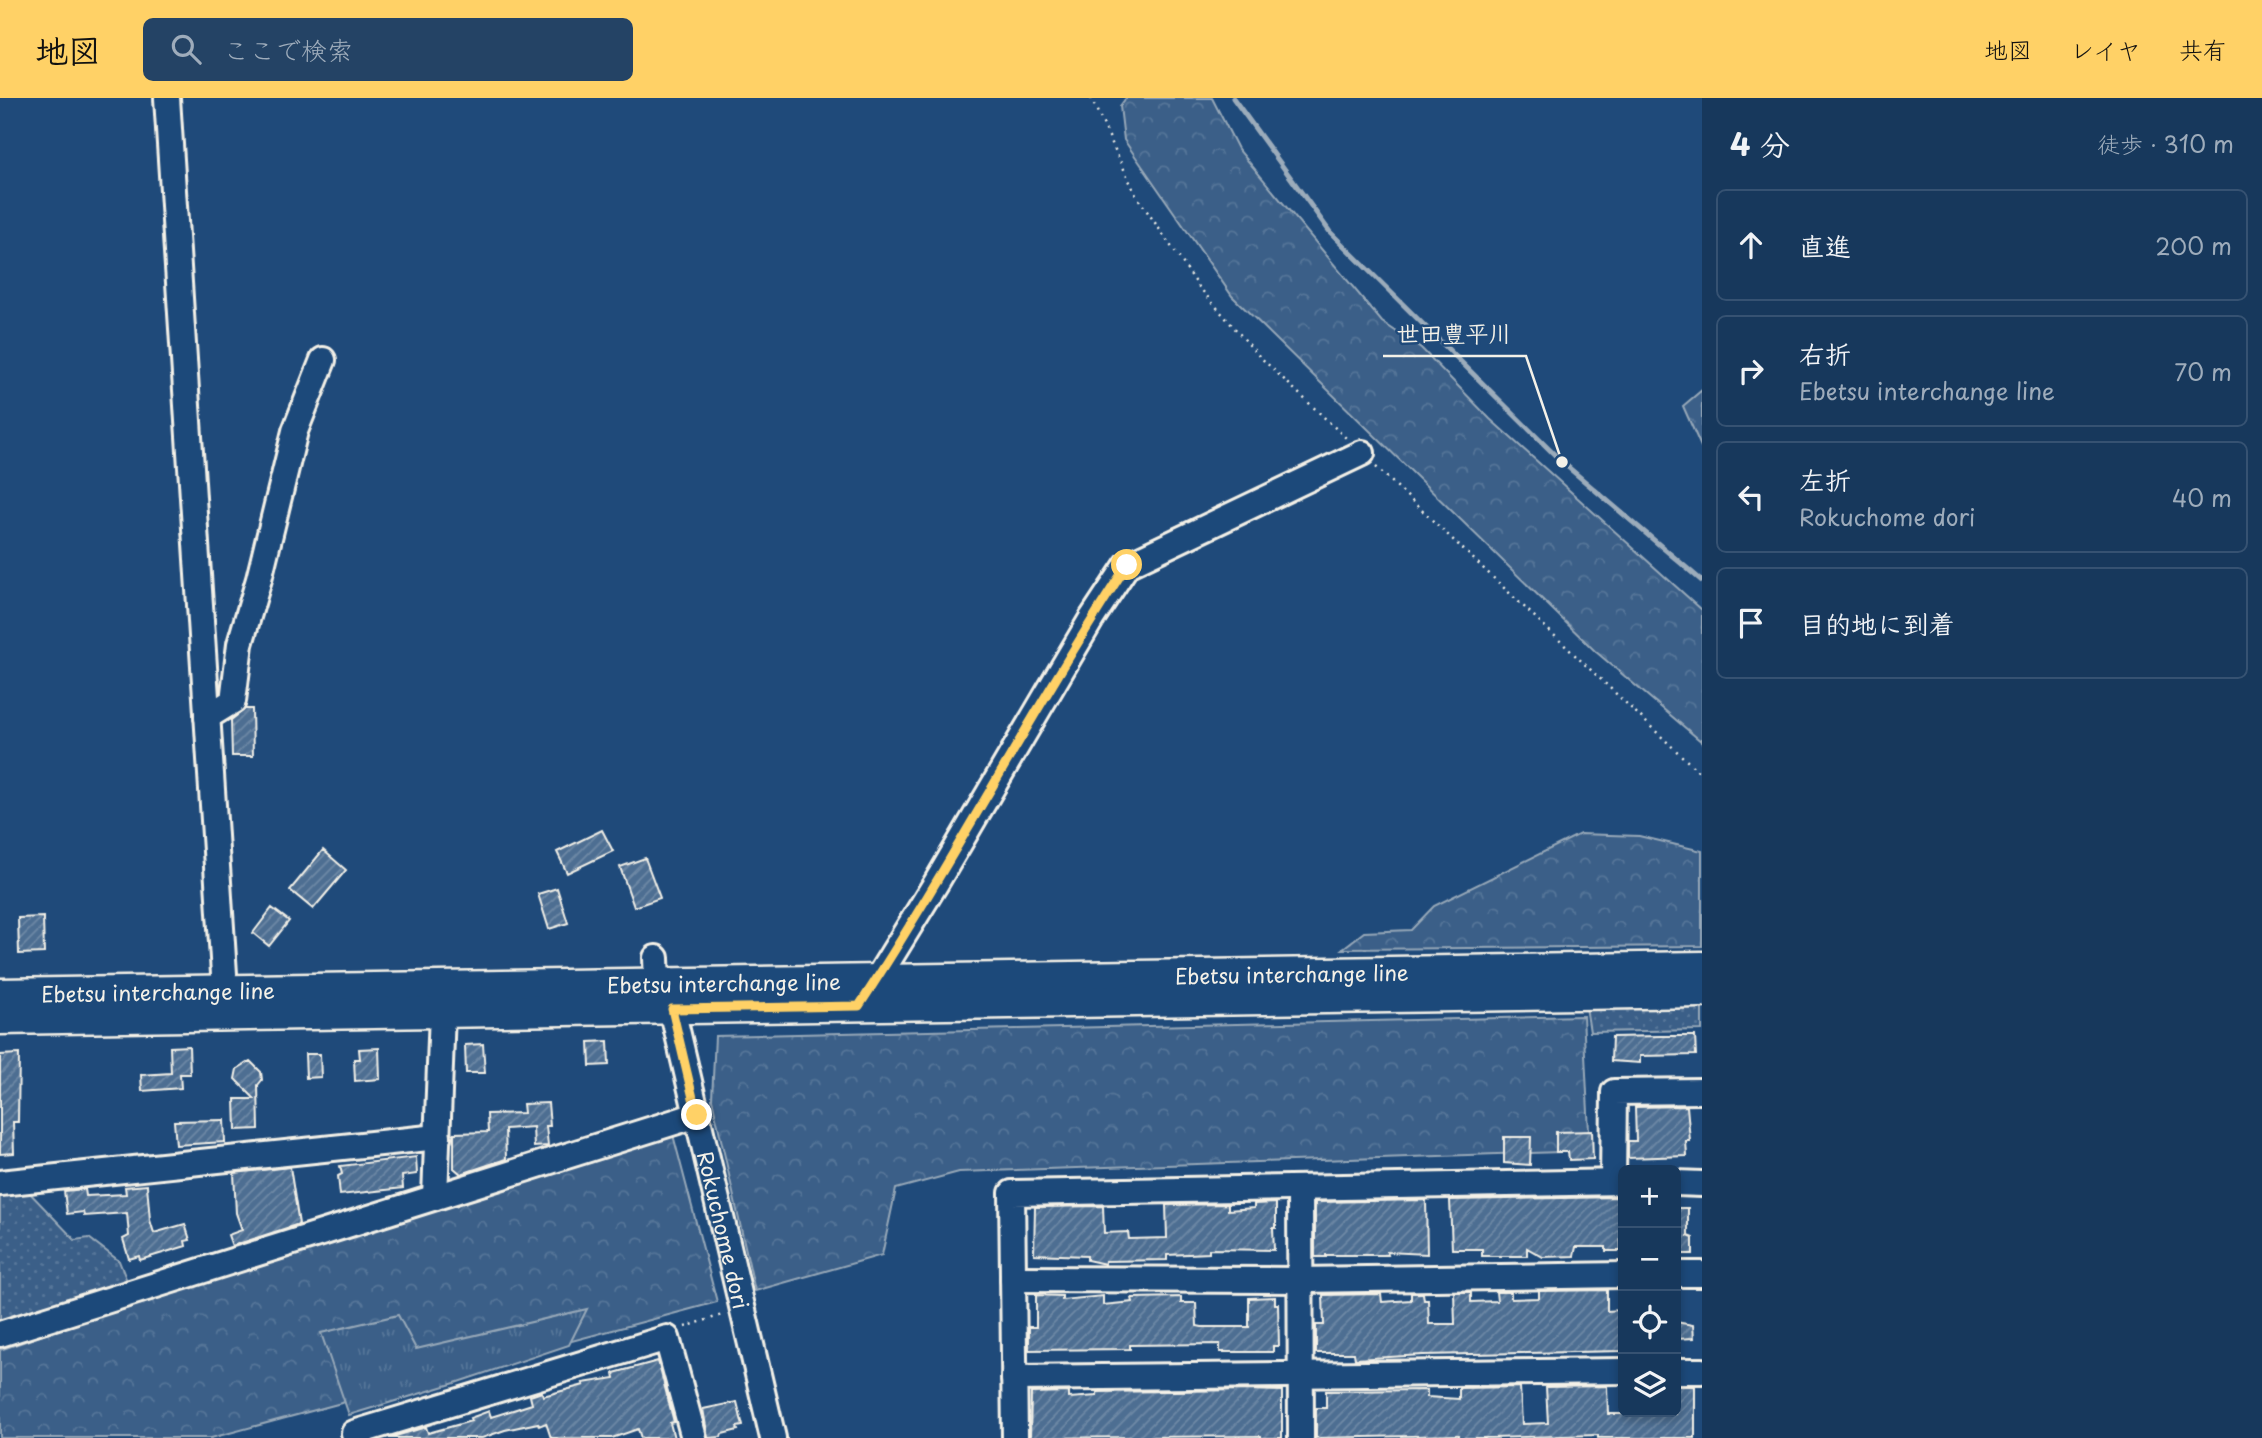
<!DOCTYPE html>
<html lang="ja">
<head>
<meta charset="utf-8">
<style>
	body { margin:0; font-family:"Playpen Sans","Klee One",sans-serif; background:#244365; color:#f1f3f6 }
	.controls { position:absolute; right:21px; bottom:21px; display:grid; overflow:hidden; border-radius:10px; box-shadow:0 4px 10px #0003 }
	.controls button { width:63px; height:63px; display:grid; place-items:center; padding:0; border:0; border-bottom:2px solid #365272; background:#17385c; color:#f1f3f6; font:35px sans-serif }
	.stop { position:absolute; width:21px; height:21px; margin:-16px; border:5px solid #ffd166; border-radius:50%; background:#fff }
	.stop.end { background:#ffd166; border-color:#fff; box-shadow:0 2px 7px #0008 }
	.list { margin:0; padding:0; list-style:none }
	h2 { display:flex; justify-content:space-between; align-items:center; height:91px; margin:0; padding:0 28px; font-size:30px }
	h2 small { font-size:23px; font-weight:400; color:#9eacbb }
	.list li { display:grid; grid-template-columns:46px 1fr auto; gap:21px; align-items:center; box-sizing:border-box; height:112px; margin:0 14px 14px; padding:0 14px; border:2px solid #365272; border-radius:10px }
	.list b { display:block; font-size:26px; white-space:nowrap }
	.list p { margin:0; font-size:23px; white-space:nowrap; color:#9eacbb }
	.list em { font-size:23px; font-style:normal; color:#9eacbb }
	.icon { flex:none; width:38px; height:38px; fill:none; stroke:currentColor; stroke-width:2; stroke-linecap:round; stroke-linejoin:round }
	.map { position:relative; flex:none; width:1702px; height:1340px; overflow:hidden }
	header { display:flex; align-items:center; gap:42px; box-sizing:border-box; height:98px; padding:0 35px; background:#ffd166; color:#111 }
	header strong { font-size:33px }
	nav { display:flex; gap:38px; margin-inline-start:auto; font-size:24px }
	.search { width:490px; height:63px; background:#244365; display:flex; align-items:center; gap:18px; box-sizing:border-box; padding:0 24px; border-radius:10px; color:#9eacbb; font-size:26px }
	main { display:flex }
	aside { flex:1; background:#17385c }
	.map>svg:first-child { display:block }
	.grass { fill:url(#grass-dots); stroke:#97a8b8; stroke-width:2 }
	.forest { fill:url(#forest-crowns); stroke:#97a8b8; stroke-width:2 }
	.park { fill:url(#park-tufts); stroke:#97a8b8; stroke-width:2 }
	.lines { fill:none; stroke-linecap:round; stroke-linejoin:round }
	.stream { stroke:#9cacbb; stroke-width:5 }
	.building { fill:url(#building-hatch); stroke:#f4f1e8; stroke-width:2 }
	.minor-casing { stroke:#f4f1e8; stroke-width:30 }
	.major-casing { stroke:#f4f1e8; stroke-width:35 }
	.path { stroke:#f4f1e8; stroke-width:2.5; stroke-dasharray:2 5; stroke-linecap:butt }
	.minor { stroke:#1f4a7a; stroke-width:24 }
	.major { stroke:#1f4a7a; stroke-width:30 }
	.route { stroke:#ffd166; stroke-width:9 }
	.labels { text-anchor:middle; dominant-baseline:central; stroke-width:5; stroke-linejoin:round; paint-order:stroke }
	.street-label { font-size:21px; fill:#f4f1e8; stroke:#1f4a7a }
	.leader { fill:none; stroke:#f4f1e8; stroke-width:2.5 }
	.callout-dot { fill:#f4f1e8; stroke:#1f4a7a; stroke-width:2.5 }
	.callout-label { font-size:23px; text-anchor:middle; font-weight:bold; fill:#f4f1e8; stroke:#1f4a7a; stroke-width:5; stroke-linejoin:round; paint-order:stroke }
</style>
</head>
<body>
<header>
<strong>地図</strong>
<div class="search"><svg class="icon" aria-label="search" viewBox="0 0 24 24"><circle cx="10" cy="10" r="6"/><path d="M15 15l6 6"/></svg>ここで検索</div>
<nav><a>地図</a><a>レイヤ</a><a>共有</a></nav>
</header>
<main>
<div class="map">
<svg width="1702" height="1340" viewBox="0 0 1702 1340">
	<defs>
		<pattern id="grass-dots" width="8" height="8" patternUnits="userSpaceOnUse" patternTransform="scale(1.75)"><rect width="8" height="8" fill="#3a5f88"/><path d="M2 2h.1M6 6h.1" fill="none" stroke="#577699" stroke-width="1.8" stroke-linecap="round"/></pattern>
		<pattern id="forest-crowns" width="20" height="18" patternUnits="userSpaceOnUse" patternTransform="scale(1.75)"><rect width="20" height="18" fill="#3a5f88"/><path d="M2 6a3 3 0 1 1 6 0M12 15a3 3 0 1 1 6 0" fill="none" stroke="#577699"/></pattern>
		<pattern id="park-tufts" width="24" height="20" patternUnits="userSpaceOnUse" patternTransform="scale(1.75)"><rect width="24" height="20" fill="#3a5f88"/><path d="M3 7l-1-3M5 7V3M7 7l1-3M15 17l-1-3M17 17v-4M19 17l1-3" fill="none" stroke="#577699"/></pattern>
		<pattern id="building-hatch" width="6" height="6" patternUnits="userSpaceOnUse" patternTransform="scale(1.75)"><rect width="6" height="6" fill="#4d6e92"/><path d="M-1 1l2-2M0 6l6-6M5 7l2-2" fill="none" stroke="#708aa6"/></pattern>
	</defs>
	<rect width="100%" height="100%" fill="#1f4a7a"/>
	<filter id="ink" filterUnits="userSpaceOnUse"><feTurbulence type="fractalNoise" baseFrequency=".0143" numOctaves="2"/><feDisplacementMap in="SourceGraphic" scale="14" xChannelSelector="R" yChannelSelector="G"/><feConvolveMatrix kernelMatrix="1 2 1 2 8 2 1 2 1" color-interpolation-filters="sRGB"/></filter>
	<g filter="url(#ink)">
		<path class="grass" d="M1702,907V932L1590,934L1586,909Z
			M25,1090L75,1142L89,1140L119,1163L129,1188L0,1229V1094Z"/>
		<path class="forest" d="M1126,0H1212L1238,51L1382,224L1421,250L1490,321L1702,512V644L1595,553L1232,198L1124,42L1120,8Z
			M1702,292V351L1683,308Z
			M1580,736L1639,738L1702,753V848L1342,851L1364,834L1411,832L1434,808Z
			M1583,918L1590,1053L959,1074L896,1091L882,1157L755,1193L712,1001L715,938Z
			M672,1033L717,1204L211,1340H0V1252L109,1214Z"/>
		<path class="park" d="M587,1211L569,1247L455,1285L349,1317L321,1235L398,1217L416,1251Z"/>
		<g class="lines">
			<path class="stream" d="M1233,0L1330,134L1562,364L1702,483"/>
		</g>
		<path class="building" d="M245,611H252L253,658H232L231,622Z
			M602,732L613,753L567,775L557,754Z
			M323,752L346,772L313,811L290,792Z
			M645,760L660,800L634,809L620,769Z
			M557,790L568,825L549,831L538,796Z
			M272,810L289,823L269,848L253,835Z
			M43,819L44,855L19,856L18,820Z
			M1660,938H1695L1696,957L1640,958V965L1611,963L1612,939Z
			M608,943L609,967L590,968L589,944Z
			M483,946L485,975H466L465,947Z
			M189,948L190,976H180L181,990L142,993L141,977L171,975L170,949Z
			M379,950L380,981L355,983L354,961H360L359,951Z
			M19,956L18,1024H13L14,1055L0,1056V957Z
			M305,956H320L321,979L306,980Z
			M250,963L261,974L262,982L258,987L259,1031L236,1032L235,1001H255L235,981L237,971Z
			M548,1005L550,1028H546L548,1048L534,1049L533,1029L505,1031L506,1061L461,1076L454,1070V1035L488,1034L487,1016L524,1015L523,1006Z
			M1687,1008L1690,1043H1686L1687,1058L1628,1060V1043H1636L1635,1009Z
			M224,1022L225,1044L176,1047L174,1023Z
			M1592,1033L1593,1061L1569,1062L1568,1054H1556V1034Z
			M1504,1039H1531L1530,1067L1504,1065Z
			M416,1059L417,1076L402,1078L403,1090L340,1097L338,1078L342,1076L340,1068Z
			M290,1069L299,1126L232,1148L228,1137L242,1132L236,1115L234,1075Z
			M147,1087L150,1122L154,1135L185,1126L190,1142L185,1143L186,1148L140,1162L139,1158L129,1161L123,1141L129,1138L127,1115L84,1118L83,1114L67,1116L64,1093L85,1091L86,1098L126,1096L125,1089Z
			M1623,1099V1116H1620L1621,1153H1606V1149H1576L1574,1158L1543,1159L1527,1150V1158H1482V1151H1452L1450,1102Z
			M1426,1102L1427,1156L1387,1154L1388,1157H1326V1159H1315V1104Z
			M1276,1105V1130H1273L1274,1152L1209,1151V1155L1167,1157V1162L1105,1163V1166L1087,1162V1158L1034,1156L1035,1109L1103,1108L1104,1135L1128,1134L1129,1141L1167,1140L1166,1107L1228,1106V1112L1254,1110V1106Z
			M1676,1110H1688V1138L1693,1140V1156H1676Z
			M1607,1192V1213L1620,1212L1622,1253L1423,1257L1355,1261L1354,1255H1316V1227H1324L1323,1197L1381,1196L1382,1204L1411,1202V1195H1423L1424,1202H1428L1429,1226H1455L1454,1194H1471V1204L1497,1203L1496,1194H1511V1201L1539,1200V1193Z
			M1036,1197L1062,1198V1202L1103,1198V1207L1133,1204L1132,1200L1181,1199V1205H1196L1197,1228L1202,1229H1249V1200L1275,1199V1206H1278L1279,1248H1273V1254H1220V1246L1130,1247V1251L1029,1252V1229H1036Z
			M1676,1224L1693,1227L1694,1240L1676,1241Z
			M658,1263L674,1324L670,1325L674,1340H641L638,1331L612,1340H551L546,1325L539,1328L538,1325L505,1332L482,1340H389L426,1329L428,1335L471,1323L470,1320L489,1313L491,1319L532,1306L530,1298L542,1294L543,1298L584,1287L583,1285L615,1280L614,1275Z
			M1607,1288L1608,1316H1676V1288H1695V1340H1598V1337L1492,1340H1459V1337L1316,1340V1310H1326V1293L1427,1292V1299L1459,1301V1290L1520,1289L1522,1326L1548,1325L1546,1289Z
			M1248,1292L1282,1293V1340H1261V1338L1030,1340L1031,1295L1069,1294V1300L1097,1298V1294Z
			M737,1304L743,1328L737,1329L738,1332L722,1336L721,1339L708,1340L703,1311Z"/>
		<g class="lines">
			<defs>
				<g id="minor">
					<path d="M167,0L224,876"/>
					<path d="M207,619L233,603L240,546L259,481L295,333L323,262"/>
					<path id="s1" d="M656,860L657,885L672,911L773,1340"/>
					<path d="M869,894L936,785L1092,520L1127,467L1362,355"/>
					<path d="M1613,1084L1614,994L1702,993"/>
					<path d="M0,1085L438,1039"/>
					<path d="M1676,1085L1702,1086"/>
					<path d="M1300,1090L1301,1340"/>
					<path d="M435,1099L442,914"/>
					<path d="M1676,1176H1702"/>
					<path d="M1013,1181L1300,1182L1623,1177"/>
					<path d="M0,1236L697,1017"/>
					<path d="M1676,1273H1702"/>
					<path d="M1014,1280L1623,1273"/>
					<path d="M361,1340L354,1335L667,1240L694,1340"/>
					<path d="M1015,1340L1012,1095L1623,1084"/>
				</g>
				<g id="major">
					<path id="s2" d="M0,896L1702,869"/>
					<path d="M0,921L1702,894"/>
				</g>
			</defs>
			<use href="#minor" class="minor-casing"/>
			<use href="#major" class="major-casing"/>
			<path class="path" d="M1091,0L1136,97L1199,189L1258,257L1346,340
				M1376,369L1702,677
				M685,1229L722,1217"/>
			<use href="#minor" class="minor"/>
			<use href="#major" class="major"/>
		</g>
	</g>
	<g class="lines" filter="url(#ink)">
		<path class="route" d="M697,1017L672,911L859,908C953,764 1033,611 1127,467"/>
	</g>
	<g class="labels">
		<g class="street-label">
			<text stroke="none"><textPath href="#s2" startOffset="1292">Ebetsu interchange line</textPath></text>
			<text stroke="none"><textPath href="#s2" startOffset="724">Ebetsu interchange line</textPath></text>
			<text stroke="none"><textPath href="#s2" startOffset="158">Ebetsu interchange line</textPath></text>
			<text stroke="none"><textPath href="#s1" startOffset="282">Rokuchome dori</textPath></text>
		</g>
	</g>
	<path class="leader" d="M1562 364L1526 258H1383"/>
	<circle class="callout-dot" cx="1562" cy="364" r="7"/>
	<g class="callout-label">
		<text x="1454" y="244">世田豊平川</text>
	</g>
</svg>
<div class="controls">
<button>+</button>
<button>−</button>
<button><svg class="icon" aria-label="locate" viewBox="0 0 24 24"><circle cx="12" cy="12" r="6"/><path d="M12 2v4M12 18v4M2 12h4M18 12h4"/></svg></button>
<button><svg class="icon" aria-label="layers" viewBox="0 0 24 24"><path d="M12 4l9 5-9 5-9-5zM3 14l9 5 9-5"/></svg></button>
</div>
<div class="stop" style="left:1127px;top:467px"></div>
<div class="stop end" style="left:697px;top:1017px"></div>
</div>
<aside>
<h2>4 分<small>徒歩 · 310 m</small></h2>
<ul class="list">
<li><svg class="icon" aria-label="ahead" viewBox="0 0 24 24"><path d="M12 20V5M6 11l6-6 6 6"/></svg><div><b>直進</b></div><em>200 m</em></li>
<li><svg class="icon" aria-label="right" viewBox="0 0 24 24"><path d="M7 20v-9h11M14 6l5 5-5 5"/></svg><div><b>右折</b><p>Ebetsu interchange line</p></div><em>70 m</em></li>
<li><svg class="icon" aria-label="left" viewBox="0 0 24 24"><path d="M17 20v-9H6M10 6l-5 5 5 5"/></svg><div><b>左折</b><p>Rokuchome dori</p></div><em>40 m</em></li>
<li><svg class="icon" aria-label="arrive" viewBox="0 0 24 24"><path d="M6 21V4h12l-3 4 3 4H6"/></svg><div><b>目的地に到着</b></div></li>
</ul>
</aside>
</main>
</body>
</html>
